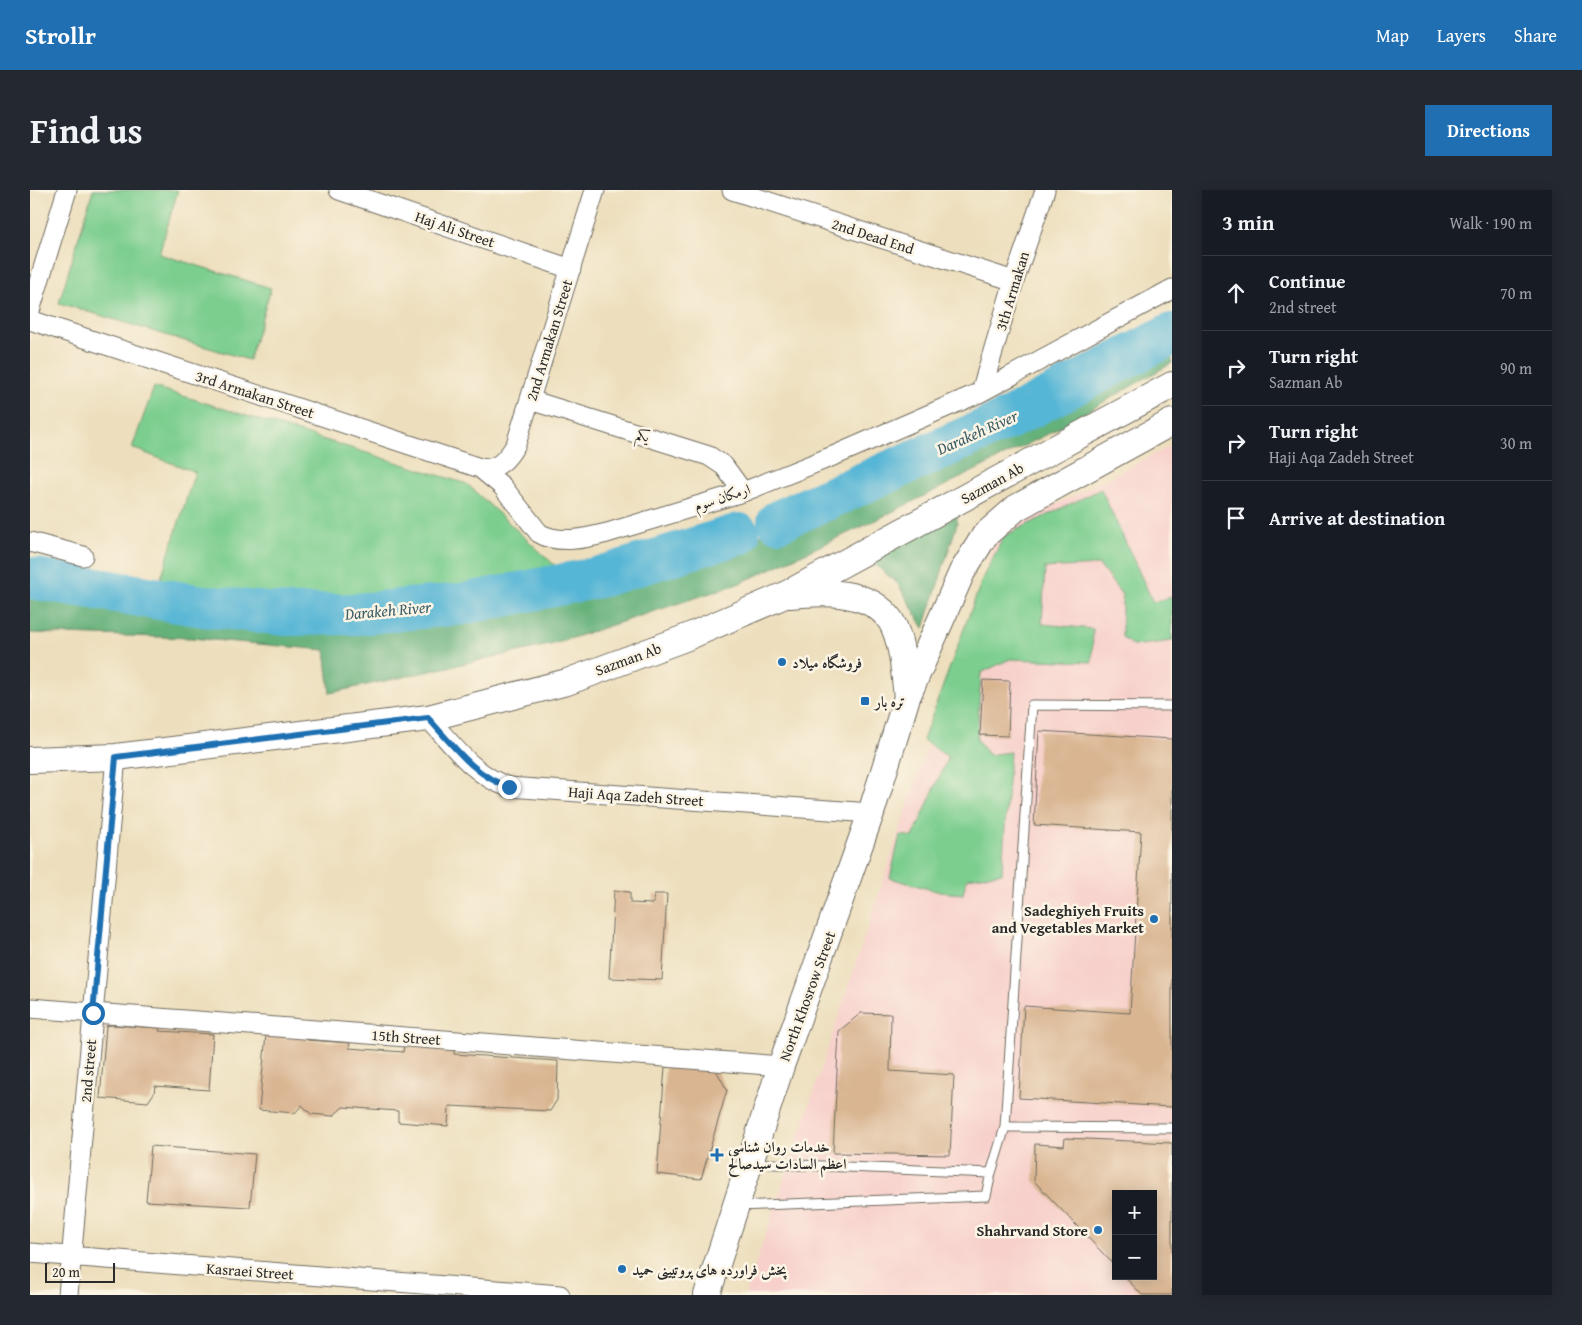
<!DOCTYPE html>
<html lang="en">
<head>
<meta charset="utf-8">
<style>
	body { margin:0; font-family:"Gentium Book Plus",Amiri,serif; background:#242831; color:#f1f3f6 }
	.controls { position:absolute; right:15px; bottom:15px; display:grid; overflow:hidden; border-radius:0px; box-shadow:0 2px 12px #0003 }
	.controls button { width:45px; height:45px; display:grid; place-items:center; padding:0; border:0; border-bottom:1px solid #363941; background:#171b24; color:#f1f3f6; font:25px sans-serif }
	.scale { position:absolute; left:15px; bottom:12px; width:70px; box-sizing:border-box; padding-left:5px; border:2px solid #2b2b2b; border-top:0; font-size:14px; line-height:18px; white-space:nowrap; color:#2b2b2b; -webkit-text-stroke:4px #fcf5e5; paint-order:stroke }
	.stop { position:absolute; width:15px; height:15px; margin:-11px; border:4px solid #1f6fb2; border-radius:50%; background:#fff }
	.stop.end { background:#1f6fb2; border-color:#fff; box-shadow:0 1px 5px #0008 }
	.list { margin:0; padding:0; list-style:none }
	h2 { display:flex; justify-content:space-between; align-items:center; height:65px; margin:0; padding:0 20px; font-size:21px }
	h2 small { font-size:16px; font-weight:400; color:#9ea1a6 }
	.list li { display:grid; grid-template-columns:32px 1fr auto; gap:15px; align-items:center; box-sizing:border-box; height:75px; padding:0 20px; border-top:1px solid #363941 }
	.list b { display:block; font-size:19px; white-space:nowrap }
	.list p { margin:0; font-size:16px; white-space:nowrap; color:#9ea1a6 }
	.list em { font-size:16px; font-style:normal; color:#9ea1a6 }
	.icon { flex:none; width:28px; height:28px; fill:none; stroke:currentColor; stroke-width:2; stroke-linecap:round; stroke-linejoin:round }
	.map { position:relative; flex:none; width:1142px; height:1105px; overflow:hidden; border-radius:0px }
	header { display:flex; align-items:center; gap:30px; box-sizing:border-box; height:70px; padding:0 25px; background:#1f6fb2; color:#fff }
	header strong { font-size:24px }
	nav { display:flex; gap:28px; margin-inline-start:auto; font-size:18px }
	.intro { display:flex; align-items:center; justify-content:space-between; box-sizing:border-box; height:120px; padding:0 30px }
	h1 { margin:0; font-size:35px }
	.button { padding:12px 22px; border-radius:0px; background:#1f6fb2; color:#fff; font-size:18px; font-weight:700 }
	main { display:flex; gap:30px; padding:0 30px }
	aside { flex:1; background:#171b24; border-radius:0px; box-shadow:0 2px 12px #0003 }
	.map>svg:first-child { display:block }
	.built { fill:#f7d0cb; fill-rule:evenodd }
	.green { fill:#7cce8f; stroke:#547c5d }
	.forest { fill:#65b17a; stroke:#486e52 }
	.lines { fill:none; stroke-linecap:round; stroke-linejoin:round }
	.river { stroke:#56b6d5; stroke-width:42 }
	.building { fill:#d9b592 }
	.lane-casing { stroke:#6f6a5e; stroke-width:11 }
	.street-casing { stroke:#6f6a5e; stroke-width:21 }
	.secondary-casing { stroke:#6f6a5e; stroke-width:28 }
	.lane { stroke:#fff; stroke-width:9 }
	.street { stroke:#fff; stroke-width:19 }
	.secondary { stroke:#fff; stroke-width:26 }
	.route { stroke:#1f6fb2; stroke-width:6 }
	.poi-dot { fill:#1f6fb2; stroke:#fcf5e5; stroke-width:2 }
	.labels { text-anchor:middle; dominant-baseline:central; stroke-width:5; stroke-linejoin:round; paint-order:stroke }
	.street-label { font-size:15px; fill:#2b2b2b; stroke:#fcf5e5 }
	.poi-label { font-size:15px; font-weight:bold; fill:#2b2b2b; stroke:#fcf5e5; text-anchor:start }
	.water-label { font-size:16px; font-style:italic; fill:#3a5c66; stroke:#fcf5e5 }
</style>
</head>
<body>
<header>
<strong>Strollr</strong>
<nav><a>Map</a><a>Layers</a><a>Share</a></nav>
</header>
<div class="intro"><h1>Find us</h1><a class="button">Directions</a></div>
<main>
<div class="map">
<svg width="1142" height="1105" viewBox="0 0 1142 1105">
	<rect width="100%" height="100%" fill="#fcf5e5"/>
	<filter id="ink" filterUnits="userSpaceOnUse"><feTurbulence type="fractalNoise" baseFrequency=".02" numOctaves="2"/><feDisplacementMap in="SourceGraphic" scale="10" xChannelSelector="R" yChannelSelector="G"/><feConvolveMatrix kernelMatrix="1 2 1 2 8 2 1 2 1" color-interpolation-filters="sRGB"/></filter>
	<filter id="wash" filterUnits="userSpaceOnUse"><feTurbulence type="fractalNoise" baseFrequency=".0096" numOctaves="4" result="noise"/><feDisplacementMap in="SourceGraphic" scale="20" xChannelSelector="R" yChannelSelector="G"/><feGaussianBlur stdDeviation="1.12" result="paint"/><feColorMatrix in="noise" values="0 0 0 0 0 0 0 0 0 0 0 0 0 0 0 0 0 1.4 0 .05"/><feComposite in="paint" operator="in"/></filter>
	<g filter="url(#wash)">
		<rect width="100%" height="100%" fill="#eddfbd"/>
		<path class="built" d="M1142,255V1105H715L768,949L967,345ZM1086,1004H1123V1086H1086Z"/>
		<path class="green" d="M63,0H148L129,64L241,98L219,170L29,113Z
			M124,197L437,294L533,383L473,396L408,406L260,413L130,391L165,282L102,258Z
			M1071,299L1123,412L1142,407V451L1103,456L1092,447V405L1069,375L1015,378L1012,434L1063,439L1062,472L980,469L951,483L947,549L958,565L980,562L972,683L937,688L933,704L910,702L860,688L870,645L883,647L918,567L893,550L953,387L974,346Z"/>
		<path class="forest" d="M1142,152V173L1016,245L844,331L708,394L524,454L300,503L295,460L161,448L0,443V395L244,432L451,422L641,379L812,313L972,245Z
			M927,325V334L894,438L868,394L841,371Z"/>
		<g class="lines">
			<path class="river" d="M748,331L978,229L1142,144
				M0,388L173,416L256,425L328,424L433,414L570,387L709,344"/>
		</g>
		<g id="blocks">
			<path class="building" d="M953,490L980,491L978,546L950,545Z
				M1009,541L1142,549V917L989,908L994,816L1100,823L1111,642L1004,635Z
				M584,701L600,702V713L623,714L624,704H637L632,790L579,788Z
				M831,823L861,824L860,881L924,885L920,965L803,963L809,841Z
				M81,835L130,838L129,841L183,844L179,900L125,896L124,903L118,912L70,908L76,836Z
				M236,844L277,848V850L320,853L319,858L373,862L374,855L424,859V864L528,871L527,910L520,921L419,916L418,936L368,932V921L313,917L303,926L281,924L272,915L265,923L229,920Z
				M635,877L686,880L697,900L671,989L627,984Z
				M1035,948L1142,953V1105H1112L1094,1086H1123V1004H1086V1077L1004,991L1005,954L1034,956Z
				M121,956L225,964L220,1017L116,1011Z"/>
		</g>
	</g>
	<g filter="url(#ink)">
		<use href="#blocks" fill-opacity="0" stroke="#6f6a5e" stroke-width="1"/>
		<g class="lines">
			<defs>
				<path id="lane" d="M1142,516L1002,515L975,937L1142,938
					M721,973L961,983
					M708,1016L956,1006L961,983L975,937"/>
				<path id="street" d="M309,0L541,79
					M702,0L984,91
					M0,121L37,0
					M0,130L450,278L472,296L509,343C528,355 557,348 577,343L713,302L808,264L951,202L1142,99
					M951,202L984,91L1015,0
					M500,210L679,266L694,276L713,302
					M450,278C468,281 478,268 486,254L565,0
					M0,352L53,366
					M398,528C422,554 444,586 479,597L841,623
					M0,818L751,876
					M0,1063L530,1105
					M38,1105L86,567"/>
				<path id="secondary" d="M760,405C793,402 840,399 861,431C873,452 874,483 877,507
					M0,570L86,567L398,528L537,492L655,448L755,405L1142,195
					M677,1105L751,876L841,623L877,507L932,382L955,345L986,318L1142,232"/>
			</defs>
			<use href="#lane" class="lane-casing"/>
			<use href="#street" class="street-casing"/>
			<use href="#secondary" class="secondary-casing"/>
			<use href="#lane" class="lane"/>
			<use href="#street" class="street"/>
			<use href="#secondary" class="secondary"/>
		</g>
	</g>
	<g class="lines" filter="url(#ink)">
		<path class="route" d="M63,823L86,567L398,528C422,554 444,586 479,597"/>
	</g>
	<g class="poi-dot">
		<circle cx="752" cy="472" r="5"/>
		<rect x="830" y="506" width="10" height="10" rx="2.5"/>
		<circle cx="1124" cy="729" r="5"/>
		<path d="M684.5 957.5h5v5h5v5h-5v5h-5v-5h-5v-5h5z"/>
		<circle cx="1068" cy="1040" r="5"/>
		<circle cx="592" cy="1079" r="5"/>
	</g>
	<g class="labels">
		<g class="street-label">
			<text transform="translate(425 39) rotate(19)">Haj Ali Street</text>
			<text transform="translate(843 46) rotate(18)">2nd Dead End</text>
			<text transform="translate(982 101) rotate(-73)">3th Armakan</text>
			<text transform="translate(519 150) rotate(-73)">2nd Armakan Street</text>
			<text transform="translate(225 204) rotate(18)">3rd Armakan Street</text>
			<text transform="translate(613 245) rotate(17)">یکم</text>
			<text transform="translate(962 293) rotate(-29)">Sazman Ab</text>
			<text transform="translate(692 307) rotate(-18)">ارمکان سوم</text>
			<text transform="translate(598 469) rotate(-20)">Sazman Ab</text>
			<text transform="translate(606 606) rotate(4)">Haji Aqa Zadeh Street</text>
			<text transform="translate(777 806) rotate(-70)">North Khosrow Street</text>
			<text transform="translate(376 847) rotate(4)">15th Street</text>
			<text transform="translate(58 881) rotate(-85)">2nd street</text>
			<text transform="translate(220 1081) rotate(4)">Kasraei Street</text>
		</g>
		<g class="poi-label">
			<text x="762" y="472">فروشگاه میلاد</text>
			<text x="845" y="511">تره بار</text>
			<text x="1114" y="720" text-anchor="end">Sadeghiyeh Fruits<tspan x="1114" dy="17">and Vegetables Market</tspan></text>
			<text x="698" y="956">خدمات روان شناسی<tspan x="698" dy="17">اعظم السادات سیدصالح</tspan></text>
			<text x="1058" y="1040" text-anchor="end">Shahrvand Store</text>
			<text x="602" y="1079">پخش فراورده های پروتیینی حمید</text>
		</g>
		<g class="water-label">
			<text transform="translate(947 242) rotate(-24)">Darakeh River</text>
			<text transform="translate(358 420) rotate(-5)">Darakeh River</text>
		</g>
	</g>
</svg>
<div class="controls">
<button>+</button>
<button>−</button>
</div>
<div class="scale">20 m</div>
<div class="stop" style="left:63px;top:823px"></div>
<div class="stop end" style="left:479px;top:597px"></div>
</div>
<aside>
<h2>3 min<small>Walk · 190 m</small></h2>
<ul class="list">
<li><svg class="icon" aria-label="ahead" viewBox="0 0 24 24"><path d="M12 20V5M6 11l6-6 6 6"/></svg><div><b>Continue</b><p>2nd street</p></div><em>70 m</em></li>
<li><svg class="icon" aria-label="right" viewBox="0 0 24 24"><path d="M7 20v-9h11M14 6l5 5-5 5"/></svg><div><b>Turn right</b><p>Sazman Ab</p></div><em>90 m</em></li>
<li><svg class="icon" aria-label="right" viewBox="0 0 24 24"><path d="M7 20v-9h11M14 6l5 5-5 5"/></svg><div><b>Turn right</b><p>Haji Aqa Zadeh Street</p></div><em>30 m</em></li>
<li><svg class="icon" aria-label="arrive" viewBox="0 0 24 24"><path d="M6 21V4h12l-3 4 3 4H6"/></svg><div><b>Arrive at destination</b></div></li>
</ul>
</aside>
</main>
</body>
</html>
